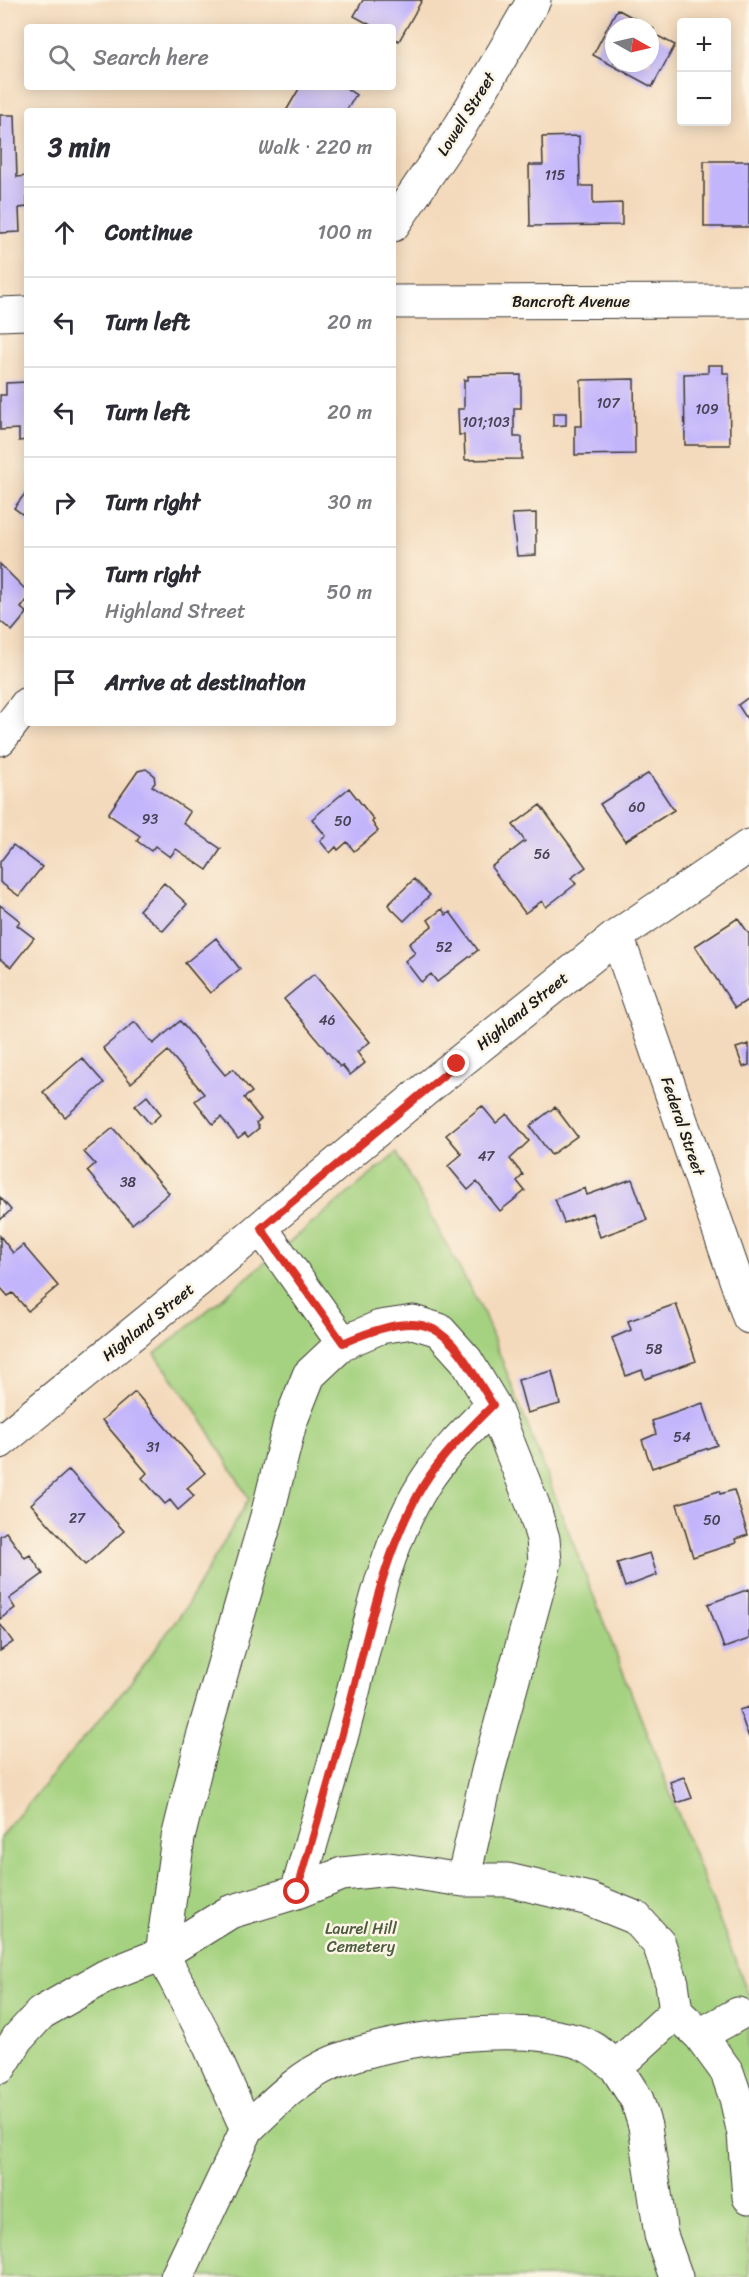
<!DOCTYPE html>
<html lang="en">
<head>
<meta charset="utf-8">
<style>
	body { margin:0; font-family:Sriracha,sans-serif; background:#f7f7f7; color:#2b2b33 }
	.controls { position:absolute; right:18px; top:18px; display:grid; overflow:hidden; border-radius:6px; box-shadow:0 3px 15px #0003 }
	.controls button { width:54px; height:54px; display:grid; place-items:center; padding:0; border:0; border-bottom:2px solid #e1e1e2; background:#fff; color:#2b2b33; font:30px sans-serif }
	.compass { position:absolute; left:605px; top:18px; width:54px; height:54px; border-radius:50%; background:#fff; box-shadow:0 3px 15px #0003; rotate:98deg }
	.stop { position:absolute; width:18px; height:18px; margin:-14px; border:4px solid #d93025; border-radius:50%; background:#fff }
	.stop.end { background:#d93025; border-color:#fff; box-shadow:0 2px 6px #0008 }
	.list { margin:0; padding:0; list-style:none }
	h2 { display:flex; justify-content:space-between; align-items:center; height:78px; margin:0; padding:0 24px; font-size:26px }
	h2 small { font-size:20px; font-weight:400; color:#7c7c81 }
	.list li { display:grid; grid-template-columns:39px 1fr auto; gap:18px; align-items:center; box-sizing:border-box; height:90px; padding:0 24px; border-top:2px solid #e1e1e2 }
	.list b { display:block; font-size:22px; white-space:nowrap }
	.list p { margin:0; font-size:20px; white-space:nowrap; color:#7c7c81 }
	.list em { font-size:20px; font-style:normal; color:#7c7c81 }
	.icon { flex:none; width:33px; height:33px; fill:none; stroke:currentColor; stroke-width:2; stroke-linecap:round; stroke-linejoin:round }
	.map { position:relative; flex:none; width:749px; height:2277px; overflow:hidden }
	.search { position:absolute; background:#fff; box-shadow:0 3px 15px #0003; left:24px; top:24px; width:372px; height:66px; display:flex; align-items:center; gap:15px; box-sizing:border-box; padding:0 21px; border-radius:6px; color:#7c7c81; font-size:22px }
	.panel { position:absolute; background:#fff; box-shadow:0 3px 15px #0003; left:24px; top:108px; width:372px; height:618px; border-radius:6px }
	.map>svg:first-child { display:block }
	.green { fill:#a5d280; stroke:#60774e; stroke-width:1.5 }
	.building { fill:#c3b5fc }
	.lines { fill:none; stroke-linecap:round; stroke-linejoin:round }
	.minor-casing { stroke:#3c3834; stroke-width:35 }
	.major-casing { stroke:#3c3834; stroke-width:35 }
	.minor { stroke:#fff; stroke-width:33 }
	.major { stroke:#fff; stroke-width:33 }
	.route { stroke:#d93025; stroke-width:8 }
	.labels { text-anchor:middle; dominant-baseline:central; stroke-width:5; stroke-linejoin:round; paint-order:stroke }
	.number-label { font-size:14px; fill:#464254 }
	.street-label { font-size:16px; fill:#1c1c1c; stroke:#fcf5e5 }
	.park-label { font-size:16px; fill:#4c5c3f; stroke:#fcf5e5 }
</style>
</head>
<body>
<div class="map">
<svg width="749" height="2277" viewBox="0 0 749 2277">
	<rect width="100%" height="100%" fill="#fcf5e5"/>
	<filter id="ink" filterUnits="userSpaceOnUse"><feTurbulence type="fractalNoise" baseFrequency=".0167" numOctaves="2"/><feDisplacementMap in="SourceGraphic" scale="12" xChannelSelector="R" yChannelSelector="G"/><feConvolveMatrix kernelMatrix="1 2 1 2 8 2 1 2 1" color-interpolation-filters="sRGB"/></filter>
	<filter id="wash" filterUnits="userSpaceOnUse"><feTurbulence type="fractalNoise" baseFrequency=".008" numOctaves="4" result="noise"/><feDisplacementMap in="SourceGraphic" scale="24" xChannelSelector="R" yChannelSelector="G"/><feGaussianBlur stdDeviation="1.35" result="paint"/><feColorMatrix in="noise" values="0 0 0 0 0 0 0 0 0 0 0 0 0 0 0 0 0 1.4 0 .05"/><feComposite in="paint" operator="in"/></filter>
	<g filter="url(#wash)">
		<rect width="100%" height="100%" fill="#f4dabc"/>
		<path class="green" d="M397,1153L484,1314L749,1996V2277H0V1837L127,1687L184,1610L249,1499L201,1418L155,1354Z"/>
		<g id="blocks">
			<path class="building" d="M363,0H422L399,41L393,38V27H374L354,16Z
				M617,9L650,27H614V63H650V27L654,29L652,33L675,45L652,87L593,55Z
				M300,87H344L356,95L346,111H286Z
				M0,115H15L17,177L27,176V207L19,208L20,232L0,233Z
				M579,136L580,186H593V204L622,203V225L530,226L529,165H543L542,137Z
				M704,161H749V227H704Z
				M708,365H723V373H729L730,445H685L684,374L708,373Z
				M521,375V408H514V437H522V459L465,460L464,435H459L458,409H464V380H468V376Z
				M634,379L635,454L575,455V426H582L581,380Z
				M27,382V440L19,441V429L0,430V395H6V383Z
				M553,413H566V425L553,426Z
				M27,491V524L23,521L26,517L14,508Z
				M536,513V555L517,556L512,514Z
				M0,564L27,591V600L21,608L27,613L12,631L0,621Z
				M749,697V722L738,705Z
				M146,769L154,775L155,783L152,786L190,812L183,823L221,849L207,870L176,849L170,857L155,846L151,851L137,841L140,836L108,814L138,771Z
				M649,773L674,810L625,841L600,804Z
				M349,788L374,820L372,822L378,831L354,851L347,842L338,850L336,847L330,853L320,841L326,836L312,819Z
				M540,805L586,867L571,878L576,884L546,907L542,901L525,913L491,867L525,841L513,825Z
				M13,845L42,867L19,896L0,882V862Z
				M414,879L430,895L404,921L388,905Z
				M164,883L187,904L163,931L139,910Z
				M0,905L20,921L17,925L34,938L11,967L0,959Z
				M442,909L446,915L450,912L478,950L437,982L431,974L421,982L405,961L415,953L409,944L432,926L428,920Z
				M738,918L749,934V999L735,1008L695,946Z
				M216,938L240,969L210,993L185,963Z
				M314,974L370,1042L357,1052L365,1063L350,1075L342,1065L340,1067L284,999Z
				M180,1021L225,1075L233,1069L252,1092L244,1098L261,1119L256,1123L259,1128L248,1137L245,1133L238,1138L221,1117L213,1124L195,1101L204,1094L168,1051L131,1083L103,1048L135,1022L153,1044Z
				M749,1044V1065L743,1067L736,1048Z
				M82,1058L104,1083L65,1117L43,1092Z
				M147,1096L161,1114L150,1124L135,1106Z
				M482,1106L496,1123L507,1114L529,1141L510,1159L523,1175L517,1181L525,1191L500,1211L477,1182L468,1190L448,1166L462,1154L446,1135Z
				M555,1107L577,1136L551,1155L530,1126Z
				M113,1128L169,1193L132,1224L87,1171L95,1164L84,1152Z
				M632,1179L647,1220L600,1237L592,1213L564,1223L555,1199L585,1188L587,1195Z
				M0,1197L11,1210L0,1220Z
				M0,1236L13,1253L23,1245L58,1286L28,1311L13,1293L8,1296L0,1287Z
				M676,1304L696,1361L645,1379L642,1370L626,1376L612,1338L631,1330L628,1321Z
				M552,1371L560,1404L527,1413L518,1380Z
				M135,1392L205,1473L187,1488L194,1496L178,1510L170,1500L165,1504L142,1478L147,1473L102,1420Z
				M703,1403L717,1445L652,1468L642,1440L656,1434L652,1421Z
				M69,1470L124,1531L85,1565L31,1504Z
				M734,1490L748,1535L735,1539L736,1543L693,1557L677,1504L719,1491L720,1494Z
				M6,1532L25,1558L30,1555L43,1574L9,1599L15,1608L0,1619V1536Z
				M650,1553L657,1575L625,1587L617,1563Z
				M749,1589V1639L724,1648L708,1604Z
				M0,1624L13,1642L0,1651Z
				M749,1707V1738L739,1710Z
				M684,1777L692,1798L677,1803L670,1782Z"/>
		</g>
	</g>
	<g filter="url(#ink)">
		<use href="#blocks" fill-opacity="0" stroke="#3c3834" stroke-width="1.5"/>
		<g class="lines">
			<defs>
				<path id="minor" d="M393,302L749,301
					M0,314L27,313
					M617,936L749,1317
					M261,1228L343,1343
					M0,1442L196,1282L427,1088L617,936L749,846
					M297,1892C315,1829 334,1767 350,1704C369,1630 383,1550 424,1484C443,1454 468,1430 493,1405
					M700,2035L738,2014
					M0,2067L18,2038L41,2013L106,1976L162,1954L230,1912L297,1892L342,1874L389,1869L463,1880H508L589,1899L636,1918L659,1944L672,1983L676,2012L700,2035L727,2072L736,2098L744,2134L749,2197
					M247,2129C273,2104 300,2076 334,2062C395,2037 519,2022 582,2043C595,2048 606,2058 616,2067
					M177,2277L247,2129L207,2040L162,1954L178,1838L204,1733L267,1516L290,1423L309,1375L343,1343L380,1327L413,1322L439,1330L466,1360L493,1405L533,1505L543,1539L545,1562L488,1771L463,1880
					M676,2277L661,2235L645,2126L637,2100L616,2067L676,2012"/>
				<path id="major" d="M393,225L461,125L534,0
					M0,739L27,704"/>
			</defs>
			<use href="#minor" class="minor-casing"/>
			<use href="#major" class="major-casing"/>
			<use href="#minor" class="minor"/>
			<use href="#major" class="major"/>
		</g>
	</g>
	<g class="lines" filter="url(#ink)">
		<path class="route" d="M297,1892C315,1829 334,1767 350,1703C369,1630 384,1550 424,1484C443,1454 468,1430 493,1405C446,1327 435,1303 343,1343L261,1228L457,1064"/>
	</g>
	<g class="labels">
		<g class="number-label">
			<text x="555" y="175">115</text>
			<text x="608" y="403">107</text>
			<text x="707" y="409">109</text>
			<text x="486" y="422">101;103</text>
			<text x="637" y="807">60</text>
			<text x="150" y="819">93</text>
			<text x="343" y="821">50</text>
			<text x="542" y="854">56</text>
			<text x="444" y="947">52</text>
			<text x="327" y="1020">46</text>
			<text x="486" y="1156">47</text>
			<text x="128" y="1182">38</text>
			<text x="654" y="1349">58</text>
			<text x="682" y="1437">54</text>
			<text x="153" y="1447">31</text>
			<text x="77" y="1518">27</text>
			<text x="712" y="1520">50</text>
		</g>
		<g class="street-label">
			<text transform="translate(466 114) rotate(-58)">Lowell Street</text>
			<text x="571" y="301">Bancroft Avenue</text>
			<text transform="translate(522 1011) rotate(-39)">Highland Street</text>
			<text transform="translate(683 1126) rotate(71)">Federal Street</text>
			<text transform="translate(148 1322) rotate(-39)">Highland Street</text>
		</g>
		<g class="park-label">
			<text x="361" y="1928">Laurel Hill<tspan x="361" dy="18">Cemetery</tspan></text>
		</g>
	</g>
</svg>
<div class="controls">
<button>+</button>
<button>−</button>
</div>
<svg class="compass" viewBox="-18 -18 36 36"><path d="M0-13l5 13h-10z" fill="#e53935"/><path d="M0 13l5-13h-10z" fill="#7c7c81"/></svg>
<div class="stop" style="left:297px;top:1892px"></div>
<div class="stop end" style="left:457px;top:1064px"></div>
<div class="search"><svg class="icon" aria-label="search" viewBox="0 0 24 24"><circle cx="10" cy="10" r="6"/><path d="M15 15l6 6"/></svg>Search here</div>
<section class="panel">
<h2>3 min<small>Walk · 220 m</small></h2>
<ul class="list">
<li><svg class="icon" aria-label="ahead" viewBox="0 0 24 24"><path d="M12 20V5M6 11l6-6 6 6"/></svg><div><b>Continue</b></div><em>100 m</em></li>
<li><svg class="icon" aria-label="left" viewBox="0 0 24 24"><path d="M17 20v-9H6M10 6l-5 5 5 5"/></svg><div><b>Turn left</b></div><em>20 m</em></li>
<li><svg class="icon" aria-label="left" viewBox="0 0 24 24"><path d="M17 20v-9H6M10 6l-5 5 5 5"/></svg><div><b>Turn left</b></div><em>20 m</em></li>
<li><svg class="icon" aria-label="right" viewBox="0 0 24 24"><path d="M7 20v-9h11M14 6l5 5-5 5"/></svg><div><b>Turn right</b></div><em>30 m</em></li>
<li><svg class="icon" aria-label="right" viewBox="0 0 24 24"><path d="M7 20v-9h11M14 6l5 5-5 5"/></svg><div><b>Turn right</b><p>Highland Street</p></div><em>50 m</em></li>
<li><svg class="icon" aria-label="arrive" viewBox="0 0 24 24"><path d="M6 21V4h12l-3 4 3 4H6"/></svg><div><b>Arrive at destination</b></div></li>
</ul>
</section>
</div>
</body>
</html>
